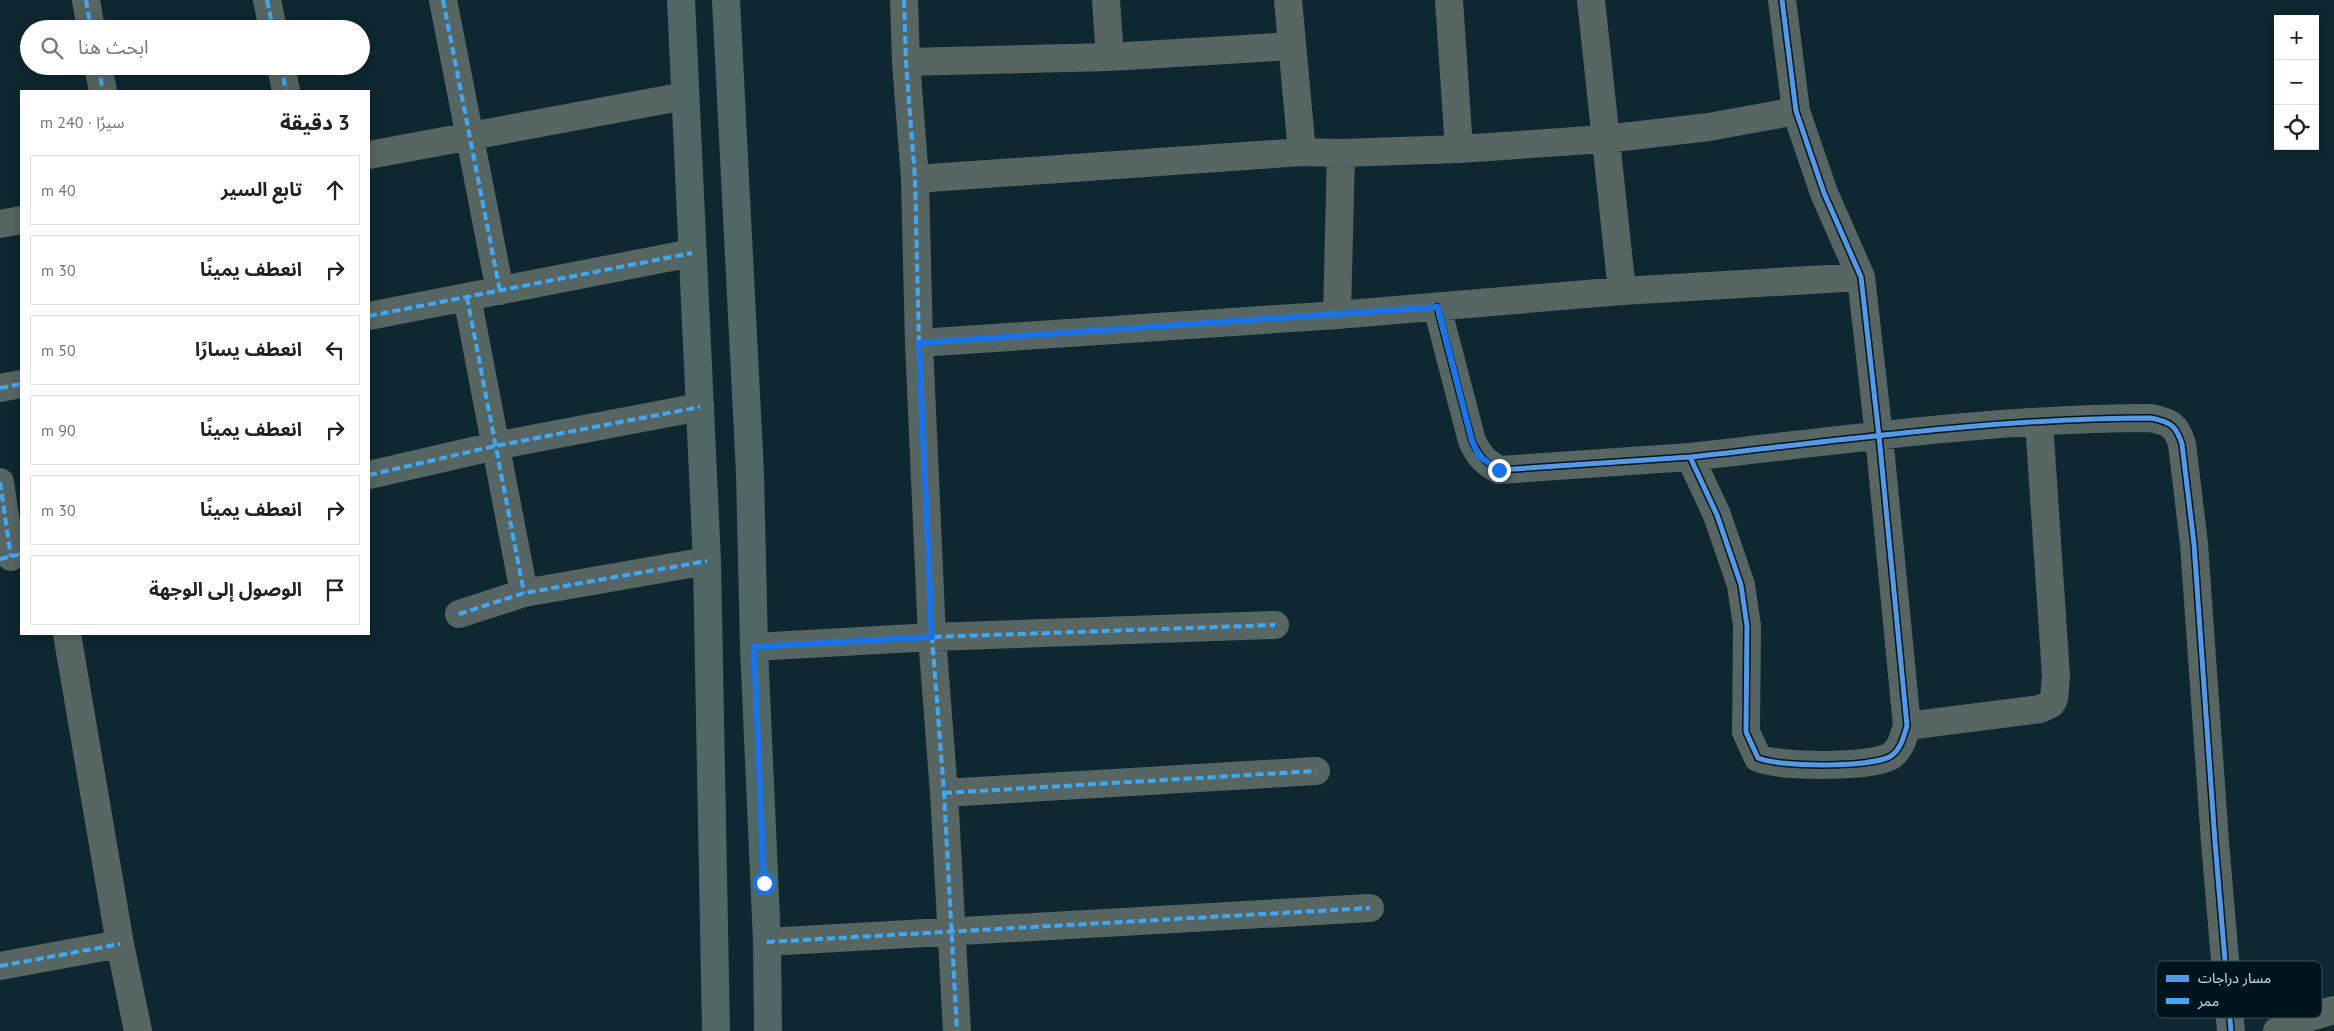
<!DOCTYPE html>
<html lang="ar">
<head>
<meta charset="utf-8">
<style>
	body { margin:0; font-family:"PT Sans","Noto Sans Arabic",sans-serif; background:#f2f2f2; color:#222; direction:rtl }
	.controls { position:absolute; right:15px; top:15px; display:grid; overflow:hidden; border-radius:0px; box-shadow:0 2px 12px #0003 }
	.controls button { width:45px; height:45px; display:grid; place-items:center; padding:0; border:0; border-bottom:1px solid #e0e0e0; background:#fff; color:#222; font:25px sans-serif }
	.stop { position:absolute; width:15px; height:15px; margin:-11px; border:4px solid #1a73e8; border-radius:50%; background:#fff }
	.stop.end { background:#1a73e8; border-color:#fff; box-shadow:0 1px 5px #0008 }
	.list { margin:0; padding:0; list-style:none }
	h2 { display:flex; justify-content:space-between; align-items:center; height:65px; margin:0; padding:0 20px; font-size:21px }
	h2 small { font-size:16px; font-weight:400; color:#767676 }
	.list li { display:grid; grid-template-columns:32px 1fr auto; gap:15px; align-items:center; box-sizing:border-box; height:70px; margin:0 10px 10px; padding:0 10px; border:1px solid #e0e0e0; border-radius:0px }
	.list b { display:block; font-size:19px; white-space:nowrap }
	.list em { font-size:16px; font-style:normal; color:#767676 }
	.icon { flex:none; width:28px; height:28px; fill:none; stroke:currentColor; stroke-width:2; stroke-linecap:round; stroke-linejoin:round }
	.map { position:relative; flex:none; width:2334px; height:1031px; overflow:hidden; direction:ltr }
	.search { position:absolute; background:#fff; box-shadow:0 2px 12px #0003; left:20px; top:20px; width:350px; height:55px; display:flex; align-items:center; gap:12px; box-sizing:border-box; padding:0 18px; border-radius:28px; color:#767676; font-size:19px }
	.panel { position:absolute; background:#fff; box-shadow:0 2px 12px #0003; left:20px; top:90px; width:350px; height:545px; border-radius:0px; direction:rtl }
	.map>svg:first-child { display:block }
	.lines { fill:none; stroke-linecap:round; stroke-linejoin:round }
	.minor { stroke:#576663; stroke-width:28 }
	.major { stroke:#516766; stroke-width:28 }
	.quiet { stroke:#3fa9f5; stroke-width:4; stroke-dasharray:8 4; stroke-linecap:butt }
	.cycleway-casing { stroke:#00141e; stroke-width:8 }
	.cycleway { stroke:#5399e6; stroke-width:5 }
	.route { stroke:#1a73e8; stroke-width:6 }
	.key { fill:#00141e; stroke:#39525f; stroke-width:1 }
	.key-label { font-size:14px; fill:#bee3f6 }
</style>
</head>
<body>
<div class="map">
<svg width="2334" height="1031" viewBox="0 0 2334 1031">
	<rect width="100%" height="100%" fill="#0e2730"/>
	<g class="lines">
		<path class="minor" d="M86,0L91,29
			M267,0L273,29
			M443,0L500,291
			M904,0L906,62L915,179L919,343L932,637L944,793L957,1031
			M1106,0L1110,57
			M1288,0L1302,152
			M1449,0L1459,149
			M1591,0L1622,291
			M906,62L1110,57L1292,46
			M98,66L103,91
			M281,66L286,91
			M369,155L685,96
			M915,179L1302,152L1341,153L1459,149L1605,139L1709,127L1796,111
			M0,224L21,220
			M467,297L524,593
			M1437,307L1472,441C1479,456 1485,462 1499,470L1690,457L1717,515L1741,585L1747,626L1746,732L1758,758C1779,767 1871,768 1891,756C1901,749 1903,738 1907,726L1879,436L1861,277L1824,193L1796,111L1782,0
			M1337,315L1341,153
			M369,316L692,253
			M919,343L1337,315L1622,291L1861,277
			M0,388L21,384
			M1690,457C1843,440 1997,418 2151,418C2170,422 2176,425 2182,444L2194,544L2215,842L2231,1031
			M369,475L495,446L700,407
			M0,482L11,557
			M459,614L524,593L707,561
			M67,634L120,944L138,1031
			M754,647L932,637L1275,625
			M1907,726L2040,709L2051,704L2054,699L2056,676L2039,422
			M944,793L1316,771
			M767,942L1370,908
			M0,966L120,944
			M2277,1031L2297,1021L2334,1010"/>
		<path class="major" d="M681,0L707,561L716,1031
			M726,0L750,473L754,647L767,942L768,1031"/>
		<path class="quiet" d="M86,0L91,29
			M267,0L273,29
			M443,0L500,291
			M904,0L906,62L915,179L919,343L932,637L944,793L957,1031
			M98,66L103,91
			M281,66L286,91
			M467,297L524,593
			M369,316L692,253
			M0,388L21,384
			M369,475L495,446L700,407
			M0,482L11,557
			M0,559L21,554
			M459,614L524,593L707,561
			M754,647L932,637L1275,625
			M944,793L1316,771
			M767,942L1370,908
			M0,966L120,944"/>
		<defs>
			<path id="cycleway" d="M1437,307L1472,441C1479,456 1485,462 1499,470L1690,457L1717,515L1741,585L1747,626L1746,732L1758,758C1779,767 1871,768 1891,756C1901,749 1903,738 1907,726L1879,436L1861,277L1824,193L1796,111L1782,0
				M1690,457C1843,440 1997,418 2151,418C2170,422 2176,425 2182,444L2194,544L2215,842L2231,1031"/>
		</defs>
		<use href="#cycleway" class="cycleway-casing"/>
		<use href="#cycleway" class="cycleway"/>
	</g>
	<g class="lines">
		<path class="route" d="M764,883L754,647L932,637L919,343L1438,307L1472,441L1479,456L1499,470"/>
	</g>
	<rect x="2156" y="961" width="166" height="57" rx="8" class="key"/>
	<rect x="2166" y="975" width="23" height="7" fill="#5399e6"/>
	<rect x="2166" y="998" width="23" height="6" fill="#3fa9f5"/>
	<g class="key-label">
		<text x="2198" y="983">مسار دراجات</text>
		<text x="2198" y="1006">ممر</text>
	</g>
</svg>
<div class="controls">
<button>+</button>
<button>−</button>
<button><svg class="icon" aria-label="locate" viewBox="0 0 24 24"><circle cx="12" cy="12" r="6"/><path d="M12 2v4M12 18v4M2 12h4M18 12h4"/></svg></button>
</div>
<div class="stop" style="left:764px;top:883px"></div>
<div class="stop end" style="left:1499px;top:470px"></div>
<div class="search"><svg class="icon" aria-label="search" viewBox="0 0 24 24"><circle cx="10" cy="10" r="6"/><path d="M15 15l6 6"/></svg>ابحث هنا</div>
<section class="panel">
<h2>3 دقيقة<small>سيرًا · 240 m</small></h2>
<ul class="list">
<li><svg class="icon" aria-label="ahead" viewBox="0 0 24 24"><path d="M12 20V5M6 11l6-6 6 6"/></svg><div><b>تابع السير</b></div><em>40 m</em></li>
<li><svg class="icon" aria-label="right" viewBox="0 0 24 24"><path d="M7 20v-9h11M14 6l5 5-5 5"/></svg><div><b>انعطف يمينًا</b></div><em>30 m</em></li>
<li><svg class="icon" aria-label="left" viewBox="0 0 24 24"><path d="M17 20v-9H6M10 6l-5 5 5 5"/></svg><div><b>انعطف يسارًا</b></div><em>50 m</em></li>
<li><svg class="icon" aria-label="right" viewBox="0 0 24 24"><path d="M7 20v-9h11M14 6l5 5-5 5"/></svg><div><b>انعطف يمينًا</b></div><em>90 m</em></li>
<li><svg class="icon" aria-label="right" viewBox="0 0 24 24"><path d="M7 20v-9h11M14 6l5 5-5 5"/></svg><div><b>انعطف يمينًا</b></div><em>30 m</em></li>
<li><svg class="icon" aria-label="arrive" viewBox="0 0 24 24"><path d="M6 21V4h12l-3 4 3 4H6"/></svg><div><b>الوصول إلى الوجهة</b></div></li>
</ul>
</section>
</div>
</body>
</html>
